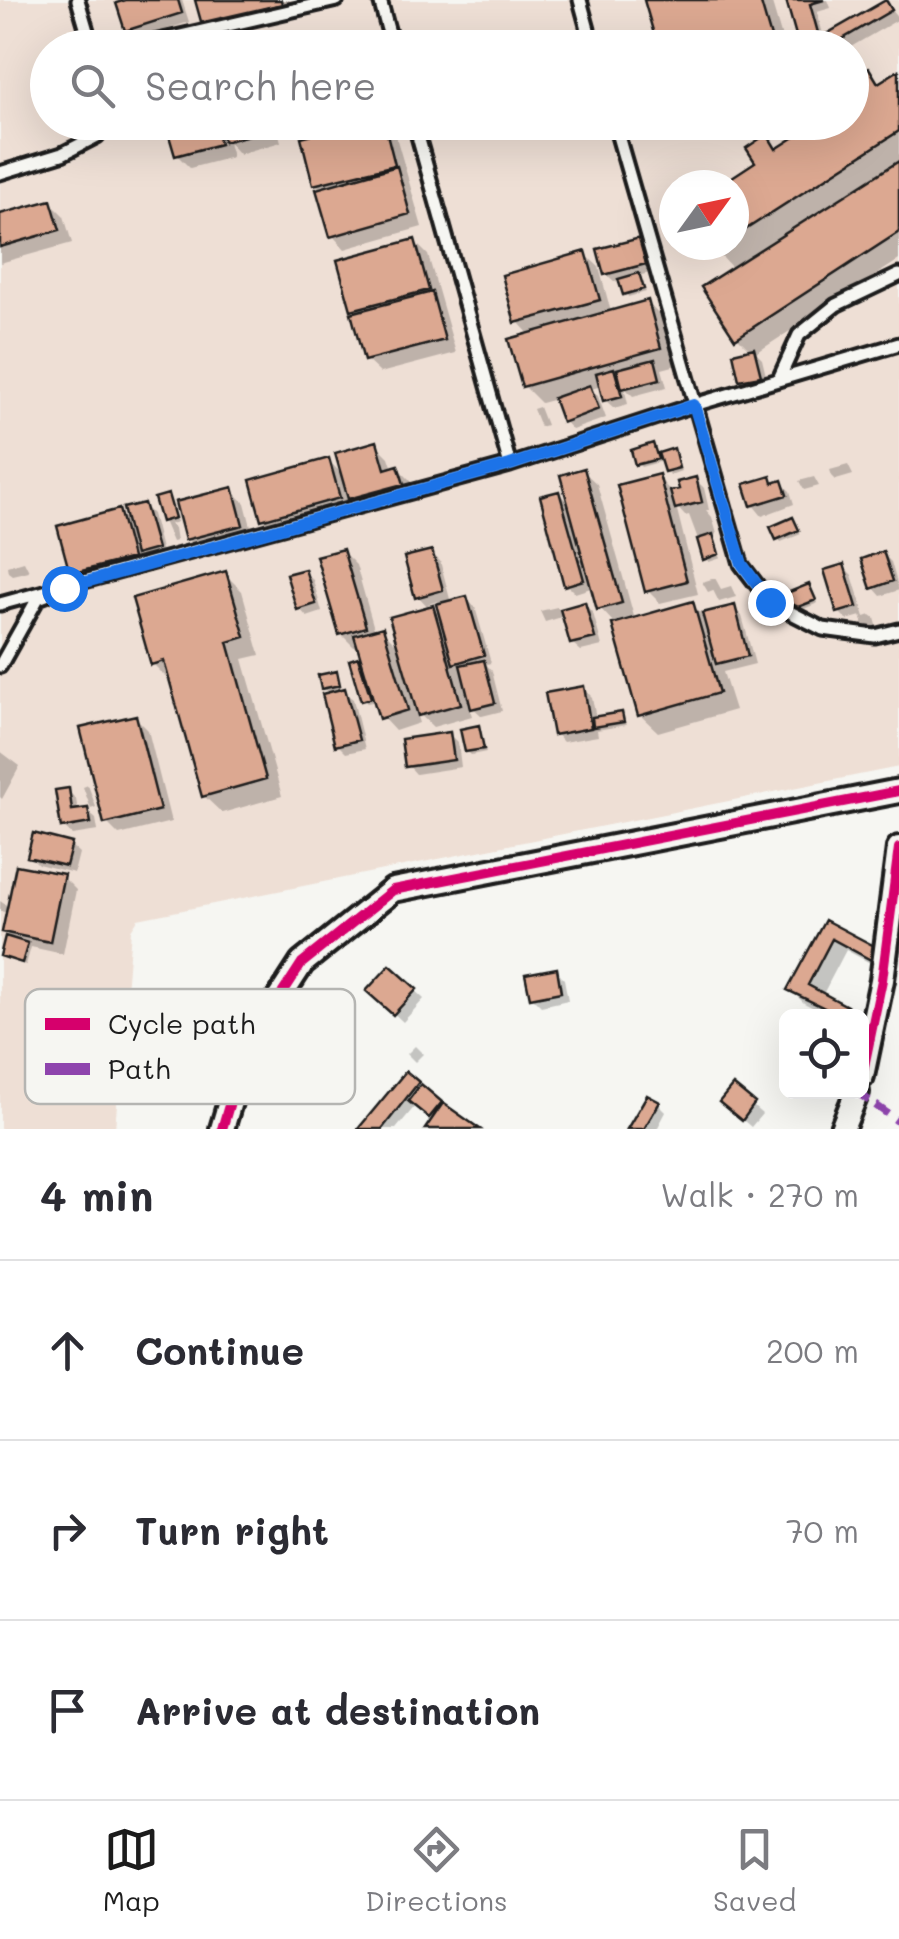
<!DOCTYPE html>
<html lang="en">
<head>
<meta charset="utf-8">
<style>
	body { margin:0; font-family:Mali,sans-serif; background:#f7f7f7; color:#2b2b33 }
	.controls { position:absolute; right:30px; bottom:30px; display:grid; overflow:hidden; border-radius:15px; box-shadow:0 10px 40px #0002 }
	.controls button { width:90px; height:90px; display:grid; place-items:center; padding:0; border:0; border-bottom:2px solid #e1e1e2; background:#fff; color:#2b2b33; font:50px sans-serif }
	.compass { position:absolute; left:659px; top:170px; width:90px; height:90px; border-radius:50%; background:#fff; box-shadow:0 10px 40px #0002; rotate:57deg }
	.stop { position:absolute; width:30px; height:30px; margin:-22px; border:8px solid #1a73e8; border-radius:50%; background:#fff }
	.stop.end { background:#1a73e8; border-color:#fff; box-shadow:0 2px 10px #0008 }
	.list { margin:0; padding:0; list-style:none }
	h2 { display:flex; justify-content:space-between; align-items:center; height:130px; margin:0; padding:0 40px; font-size:42px }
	h2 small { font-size:32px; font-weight:400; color:#7c7c81 }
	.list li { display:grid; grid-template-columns:65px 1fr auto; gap:30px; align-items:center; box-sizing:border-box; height:180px; padding:0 40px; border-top:2px solid #e1e1e2 }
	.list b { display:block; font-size:38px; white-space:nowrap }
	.list em { font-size:32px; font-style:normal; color:#7c7c81 }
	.icon { flex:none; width:55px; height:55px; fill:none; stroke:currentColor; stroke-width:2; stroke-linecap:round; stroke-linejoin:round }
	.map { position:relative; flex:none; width:899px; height:1129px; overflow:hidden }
	.search { position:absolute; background:#fff; box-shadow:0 10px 40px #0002; left:30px; right:30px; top:30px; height:110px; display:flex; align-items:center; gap:25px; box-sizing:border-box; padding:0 35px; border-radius:55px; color:#7c7c81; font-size:38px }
	.sheet { height:670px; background:#fff }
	nav { display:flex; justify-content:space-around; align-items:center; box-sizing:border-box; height:140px; border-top:2px solid #e1e1e2; background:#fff; font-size:28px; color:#7c7c81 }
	nav a { display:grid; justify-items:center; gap:5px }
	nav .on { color:#1c1c1c }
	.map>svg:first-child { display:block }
	.built { fill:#eedfd5; fill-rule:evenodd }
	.shadow { fill:#0003; fill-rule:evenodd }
	.building { fill:#dca891; stroke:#1c1c1c; stroke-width:2.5 }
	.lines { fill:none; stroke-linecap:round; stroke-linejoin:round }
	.service-casing { stroke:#1c1c1c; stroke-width:19 }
	.minor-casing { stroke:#1c1c1c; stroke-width:30 }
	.service { stroke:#f6f6f2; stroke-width:11 }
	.minor { stroke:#f6f6f2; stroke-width:22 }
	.quiet { stroke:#8e44ad; stroke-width:8; stroke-dasharray:15 8; stroke-linecap:butt }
	.cycleway-casing { stroke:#f6f6f2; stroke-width:16 }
	.cycleway { stroke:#d6006c; stroke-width:10 }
	.route { stroke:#1a73e8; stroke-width:12 }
	.key { fill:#f6f6f2; stroke:#b5b5b2; stroke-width:2.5 }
	.key-label { font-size:28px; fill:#1c1c1c }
</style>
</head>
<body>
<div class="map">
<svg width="899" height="1129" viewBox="0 0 899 1129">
	<rect width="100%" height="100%" fill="#f6f6f2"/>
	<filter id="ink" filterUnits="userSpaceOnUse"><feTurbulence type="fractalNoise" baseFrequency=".01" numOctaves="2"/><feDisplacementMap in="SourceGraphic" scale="20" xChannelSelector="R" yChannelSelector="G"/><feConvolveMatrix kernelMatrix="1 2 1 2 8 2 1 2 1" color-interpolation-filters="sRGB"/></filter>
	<g filter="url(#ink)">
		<path class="built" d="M0,0H899V767L138,919L131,930L115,1129H0ZM48,48H852V122H48ZM674,185H734V245H674Z"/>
		<path class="shadow" d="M134,0H182L189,22L136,39L128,30Z
			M198,0H289L294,17L218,37L204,24Z
			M646,0H771L785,48H660Z
			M789,0H828L831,8L817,12L824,38L886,3L899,19L849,48H824L821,43L808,46L799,38Z
			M868,72L881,84L899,73V260L756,353L762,359L768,384L750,388L741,379L751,351L737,337L733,269L711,245H734V185H725L759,163L767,137L779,150L852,122V104L861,97L852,82Z
			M168,122H276L281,142L239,154L228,142L232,157L190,168L177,155Z
			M370,122H385L395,133L422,227L345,249L332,235L321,190L316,184Z
			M684,122H755L700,139Z
			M51,203L64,216L72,243L0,263V217Z
			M639,241L647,249L653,272L638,276L646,292L628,297L621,280L615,282L606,274Z
			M415,242L428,255L456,353L380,373L366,360L358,314L353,309Z
			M585,254L599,267L611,312L647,302L664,320L677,365L662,369L667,387L633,396L624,387L628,404L614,408L605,400L602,386L591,389L598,396L606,418L572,430L564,421L556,399L541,403L524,386L530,335L518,322Z
			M539,407L546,425L540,427L533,409Z
			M376,444L389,457L393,469L398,468L411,481L415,496L363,511L348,496L352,511L276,532L263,519L329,461L344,476Z
			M652,446L657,455L673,451L681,471L670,475L663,461L641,467L638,464Z
			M848,465L853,475L836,480L832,476L830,470Z
			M583,471L597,484L635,620L692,604L703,616L734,608L742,616L755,664L723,672L735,710L658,732L640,715L614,623L600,608L594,587L575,593L566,584L559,493L571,506Z
			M658,477L672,493L695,479L704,488L709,510H706L712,517L717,534L711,536L721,558L709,562L705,558L689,515L685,516L676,506L698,594L660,603L647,590Z
			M814,477L819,486L804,490L799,481Z
			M770,479L776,485L781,483L790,491L794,504L762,516L753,505Z
			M232,490L245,503L254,538L200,552L187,539Z
			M167,497L177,522L170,524L174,528L176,541L172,542L163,521Z
			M144,506L152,514L163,557L146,562L139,555L143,571L86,586L72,573L118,512L130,524Z
			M793,520L801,534L781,542L778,538Z
			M343,552L356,565L375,632L382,630L401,649L429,608L418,596L431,553L440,561L451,603L466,599L475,607L491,663L486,664L492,671L502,711L482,716L468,703L472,716L433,727L415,710L419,723L395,731L382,717L377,701L367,703L363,700L358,660L367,670L360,646L354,647L341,634ZM438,601L443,618L428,604Z
			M883,554L891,562L899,590L881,596L873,587Z
			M24,561L29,571L12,575L8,572L7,566Z
			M844,567L852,575L865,617L871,615L875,618L879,632H866L861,616L847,620L839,612Z
			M304,572L313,580L322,612L307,617L299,608Z
			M225,574L242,591L260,655L243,659L282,796L222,813L204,796L171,682L153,664Z
			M715,578L721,589L731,586L736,597L719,602L713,590L708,592L702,582Z
			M809,587L818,603L799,611L796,607Z
			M585,605L593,613L602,646L581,651L572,643L565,616L545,622L540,611L557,607L561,611Z
			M336,674L342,691L353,699L365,749L346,753L338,745L330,694L323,688Z
			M583,688L592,697L596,719L621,715L626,725L597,730L598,736L563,742L555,733Z
			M135,717L148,730L171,822L119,835L106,822Z
			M478,728L486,752L471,755L467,751Z
			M449,734L458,743L461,767L416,774L408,765Z
			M0,751L20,766L2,799L0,797Z
			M88,785L96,807L91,809L83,787Z
			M68,791L76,799L78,812L87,811L96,819L98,831L72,835L63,827Z
			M70,845L79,853L74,873L38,864L30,856Z
			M63,877L76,890L63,954L31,947L26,965L5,959L2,955L15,942L4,931L8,913L0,911V901L9,907Z
			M826,923L876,950L885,971L846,950L822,996L854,1016H829L804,1003L791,990Z
			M390,968L424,999L403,1022L370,991Z
			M556,971L564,979L568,1000L541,1006L532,997Z
			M415,1046L423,1054L415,1062L407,1054Z
			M406,1074L443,1106L475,1129H428L434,1121L416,1105L396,1129H361Z
			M733,1089L762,1114L751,1127L731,1110Z
			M658,1104L666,1112L657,1129H630Z"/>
		<path class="building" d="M126,0H178L182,13L125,31L116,3Z
			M195,0H281L282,4L202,25Z
			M644,0H760L774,48H658Z
			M786,0H824L810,4L818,33L797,39Z
			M886,0L892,10L827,48H821L816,40Z
			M869,68L878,83L899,70V131L734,237V185H720L755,162L746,148L767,134L776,149L818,122H852V101L858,97L852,80Z
			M165,122H214L220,144L175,156Z
			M218,122H268L270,129L224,142Z
			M360,122H384L395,165L313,185L301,137Z
			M899,161V232L735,339L701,287Z
			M397,166L410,214L330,237L316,189Z
			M51,200L60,230L0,247V214Z
			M640,238L646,264L604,275L597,249Z
			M415,239L429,290L351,310L337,260Z
			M586,251L600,300L515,323L502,275Z
			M639,273L644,289L623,295L618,279Z
			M432,292L445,340L364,361L351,313Z
			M648,300L661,348L522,387L508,339Z
			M754,348L761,376L739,380L733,353Z
			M655,359L660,379L622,389L617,369Z
			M614,368L622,396L603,401L596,373Z
			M590,385L599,409L562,423L553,398Z
			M377,441L385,469L398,465L404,484L348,499L335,453Z
			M653,443L658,459L635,465L631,450Z
			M674,448L679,468L664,472L658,453Z
			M329,458L340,498L261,520L250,480Z
			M584,468L622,603L597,610L560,475Z
			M659,474L687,581L645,592L617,485Z
			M771,476L773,483L782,480L787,495L751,506L744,484Z
			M696,477L702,502L675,509L670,491L679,489L677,482Z
			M233,487L243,525L185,540L175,502Z
			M559,491L584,580L564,586L540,496Z
			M168,494L175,518L161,522L154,498Z
			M144,503L157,549L135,555L123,508Z
			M119,509L132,558L70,574L57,526Z
			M793,517L799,530L776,540L770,527Z
			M713,534L719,554L703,560L697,539Z
			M343,549L366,627L339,635L316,556Z
			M432,550L443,590L415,598L404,557Z
			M883,551L893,581L871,589L861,559Z
			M844,564L857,607L837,613L824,570Z
			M305,569L316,604L297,610L286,574Z
			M226,571L245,637L228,642L266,779L202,797L164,661L151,665L132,598Z
			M809,584L816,600L793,609L787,593Z
			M467,596L484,655L453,664L436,604Z
			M693,601L719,693L638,716L612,624Z
			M585,602L595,638L570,644L560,609Z
			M433,605L461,704L418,716L389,617Z
			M735,605L748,656L716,664L702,613Z
			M383,627L408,710L379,719L354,635Z
			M358,657L371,698L361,701L349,660Z
			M484,660L495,703L471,709L460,665Z
			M337,671L340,685L321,689L318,675Z
			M584,686L591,728L553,735L545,693Z
			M345,688L359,740L335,746L322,694Z
			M622,712L624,722L593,727L592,717Z
			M136,715L160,810L104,824L80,728Z
			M479,725L484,749L465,752L460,729Z
			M450,732L454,760L405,767L401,739Z
			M69,788L72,810L88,808L91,823L61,828L55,790Z
			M33,833L72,843L66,866L27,857Z
			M16,865L64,874L50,942L2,932Z
			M825,920L878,948L871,960L832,939L808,985L847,1006L841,1016L787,990Z
			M5,936L28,943L22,963L0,956Z
			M390,965L417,989L393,1015L366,991Z
			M557,968L561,992L530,998L525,974Z
			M406,1071L419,1082L382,1129H358Z
			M421,1084L442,1102L429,1118L408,1101Z
			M733,1085L755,1103L742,1121L719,1102Z
			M647,1095L660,1102L644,1129H627Z
			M443,1103L480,1129H425Z"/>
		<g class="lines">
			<defs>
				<path id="service" d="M78,0L92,48
					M380,0L393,48
					M580,0L593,48
					M128,48L337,0
					M414,122L510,465
					M614,122L741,564L770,602L823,629L875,636L899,630
					M0,173L62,154L97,136L98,122
					M779,379L799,335L836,305L899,275
					M0,604L510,465L694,405L899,344
					M0,666L38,598L46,595"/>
				<path id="minor" d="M862,1076L882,980L899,848
					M222,1129L235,1085L258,1031L302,963L393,890L899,791
					M842,1129L857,1092"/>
			</defs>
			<use href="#service" class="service-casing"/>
			<use href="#minor" class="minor-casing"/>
			<use href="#service" class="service"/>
			<use href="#minor" class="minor"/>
			<path class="quiet" d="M857,1092L899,1122"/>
			<defs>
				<path id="cycleway" d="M862,1076L882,980L899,848
					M222,1129L235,1085L258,1031L302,963L393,890L899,791"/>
			</defs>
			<use href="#cycleway" class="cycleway-casing"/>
			<use href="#cycleway" class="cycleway"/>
		</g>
	</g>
	<g class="lines" filter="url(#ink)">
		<path class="route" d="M64,588L510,465L694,405L742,564L770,602"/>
	</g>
	<rect x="25" y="989" width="330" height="115" rx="15" class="key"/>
	<rect x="45" y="1018" width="45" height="12" fill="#d6006c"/>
	<rect x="45" y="1063" width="45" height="12" fill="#8e44ad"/>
	<g class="key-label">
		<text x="108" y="1034">Cycle path</text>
		<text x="108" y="1079">Path</text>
	</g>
</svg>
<div class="controls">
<button><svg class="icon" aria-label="locate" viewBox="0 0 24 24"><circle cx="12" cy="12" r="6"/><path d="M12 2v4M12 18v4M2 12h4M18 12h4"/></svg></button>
</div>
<svg class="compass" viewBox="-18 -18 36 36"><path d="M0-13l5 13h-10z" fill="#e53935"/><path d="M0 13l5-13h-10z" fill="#7c7c81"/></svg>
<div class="stop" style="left:64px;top:588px"></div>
<div class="stop end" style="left:770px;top:602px"></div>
<div class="search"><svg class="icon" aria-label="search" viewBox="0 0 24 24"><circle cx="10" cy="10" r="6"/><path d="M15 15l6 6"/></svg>Search here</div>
</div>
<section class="sheet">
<h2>4 min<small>Walk · 270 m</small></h2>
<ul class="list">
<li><svg class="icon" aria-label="ahead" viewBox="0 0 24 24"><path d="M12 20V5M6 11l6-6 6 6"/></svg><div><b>Continue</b></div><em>200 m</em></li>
<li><svg class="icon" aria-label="right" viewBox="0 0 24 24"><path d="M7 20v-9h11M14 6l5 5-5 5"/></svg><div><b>Turn right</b></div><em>70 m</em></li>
<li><svg class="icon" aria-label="arrive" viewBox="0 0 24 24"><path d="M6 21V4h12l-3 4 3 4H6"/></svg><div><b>Arrive at destination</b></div></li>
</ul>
</section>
<nav>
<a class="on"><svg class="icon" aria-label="map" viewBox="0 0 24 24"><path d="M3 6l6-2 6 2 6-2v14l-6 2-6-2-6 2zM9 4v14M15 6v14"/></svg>Map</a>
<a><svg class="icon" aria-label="directions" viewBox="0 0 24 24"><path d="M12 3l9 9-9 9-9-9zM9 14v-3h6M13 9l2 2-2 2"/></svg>Directions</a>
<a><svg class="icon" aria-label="saved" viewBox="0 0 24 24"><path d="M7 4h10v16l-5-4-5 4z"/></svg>Saved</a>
</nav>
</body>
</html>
